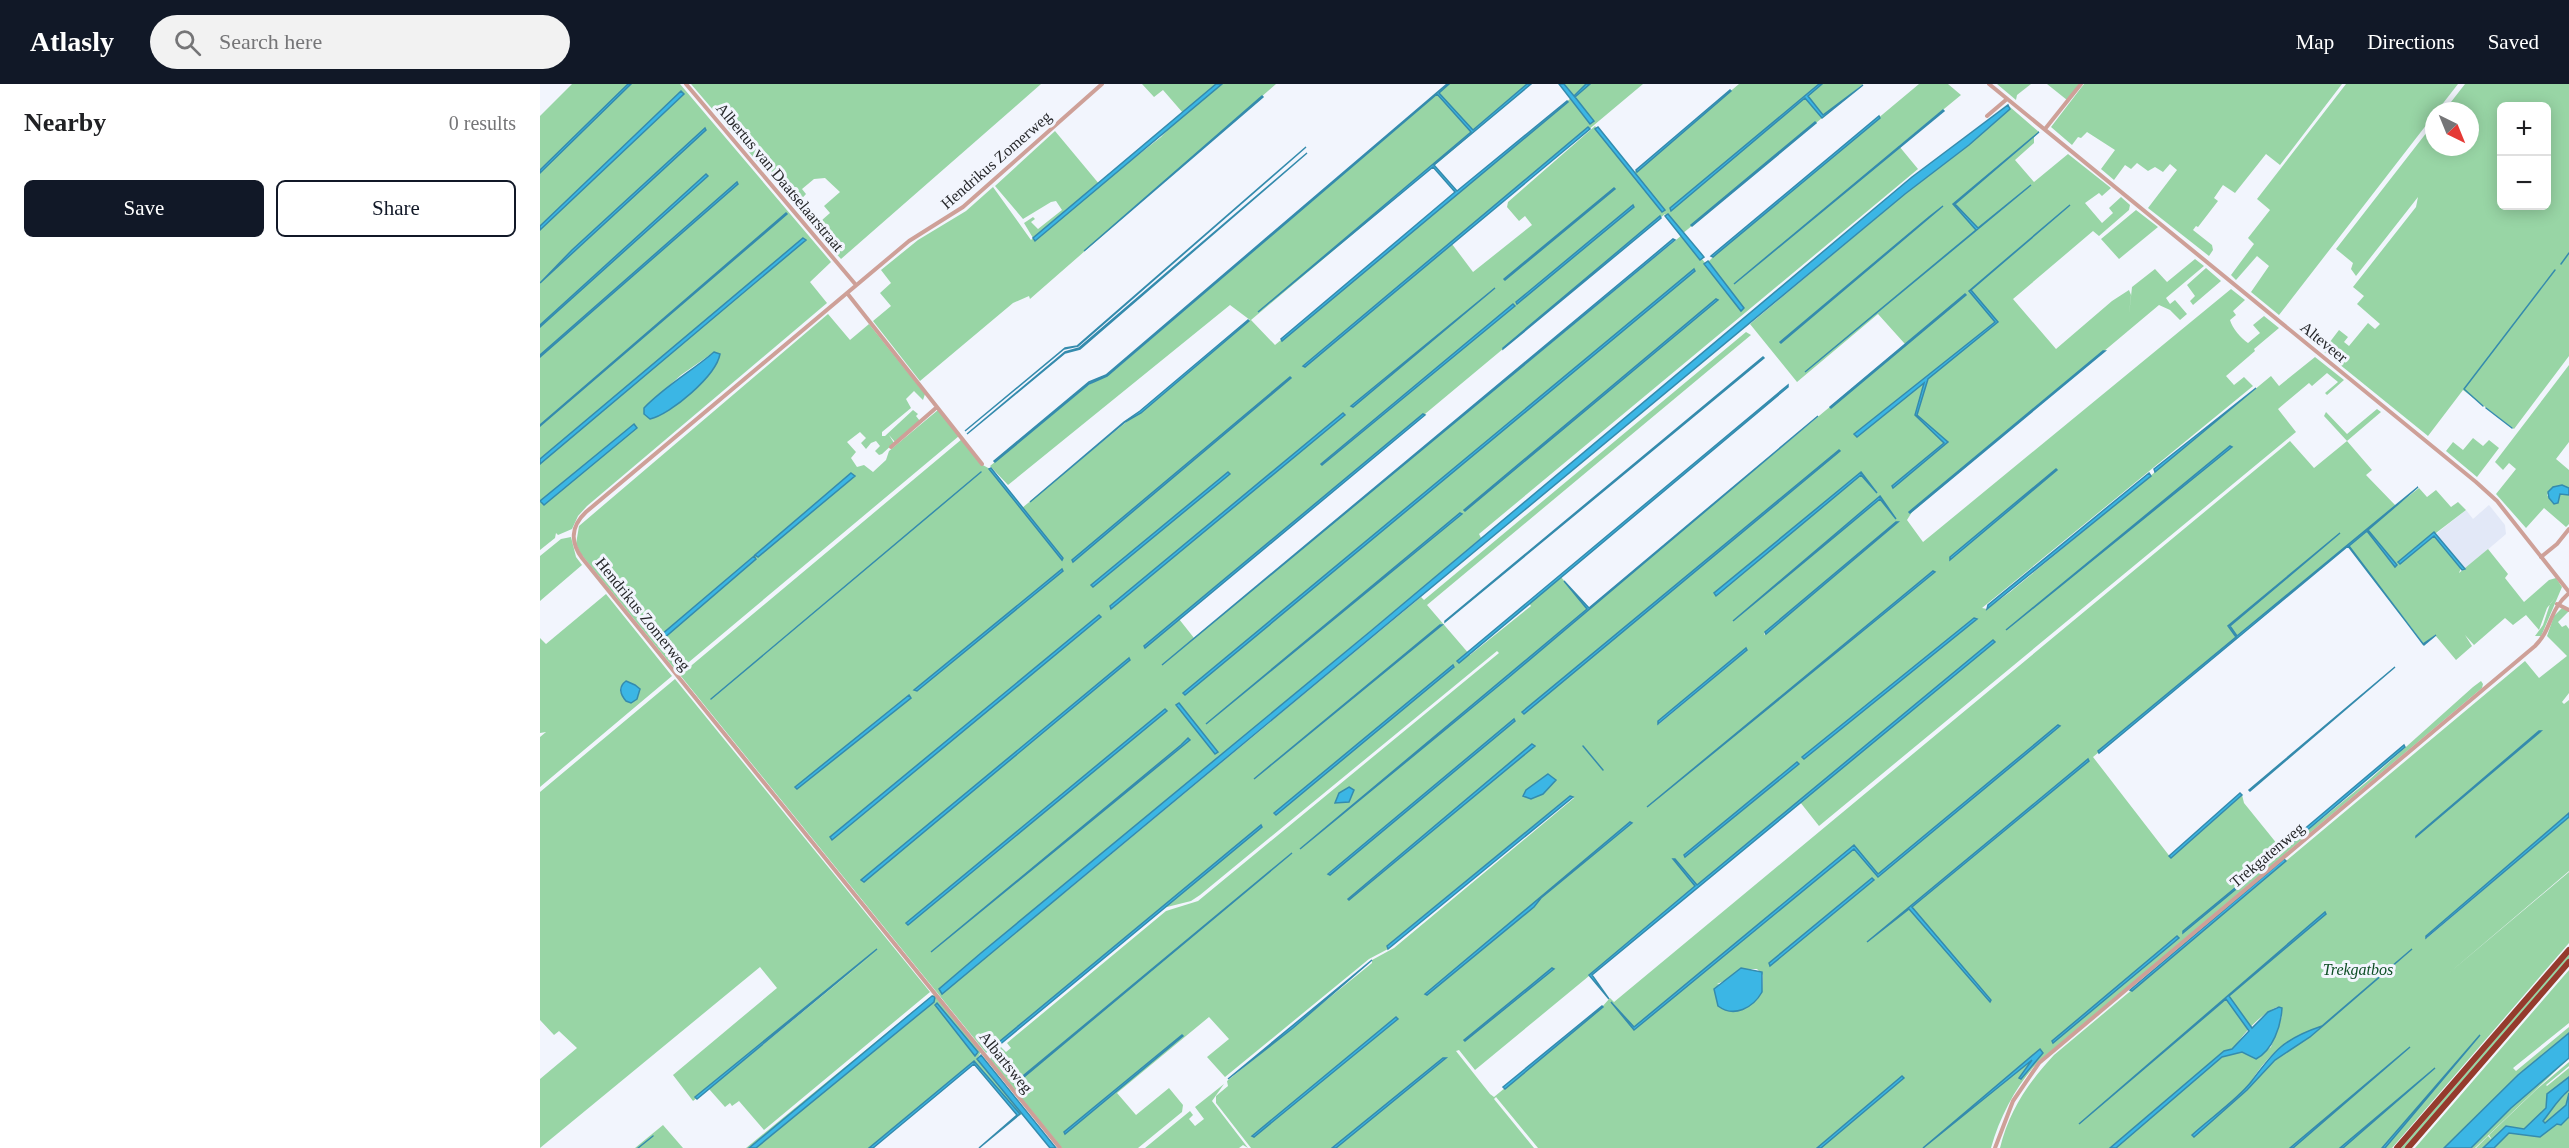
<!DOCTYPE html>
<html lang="en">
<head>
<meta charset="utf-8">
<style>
	body { margin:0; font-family:Georgia,serif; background:#f2f2f2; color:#202124 }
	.controls { position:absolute; right:18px; top:18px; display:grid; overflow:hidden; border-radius:9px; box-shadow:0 3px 15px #0003 }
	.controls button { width:54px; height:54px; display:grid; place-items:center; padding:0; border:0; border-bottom:2px solid #e0e0e0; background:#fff; color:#202124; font:30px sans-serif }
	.compass { position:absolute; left:1885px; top:18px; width:54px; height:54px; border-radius:50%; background:#fff; box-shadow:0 3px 15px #0003; rotate:137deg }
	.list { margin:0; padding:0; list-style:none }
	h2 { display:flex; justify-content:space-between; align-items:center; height:78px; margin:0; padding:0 24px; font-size:26px }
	h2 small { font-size:20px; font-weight:400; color:#757577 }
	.actions { display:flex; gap:12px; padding:18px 24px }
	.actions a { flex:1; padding:14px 0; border:2px solid #111827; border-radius:9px; text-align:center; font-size:21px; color:#111827 }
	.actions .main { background:#111827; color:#fff }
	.icon { flex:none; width:33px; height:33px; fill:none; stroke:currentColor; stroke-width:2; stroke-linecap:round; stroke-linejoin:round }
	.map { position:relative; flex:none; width:2029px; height:1064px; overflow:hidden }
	header { display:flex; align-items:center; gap:36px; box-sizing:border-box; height:84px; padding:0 30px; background:#111827; color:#fff }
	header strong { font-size:28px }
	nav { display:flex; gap:33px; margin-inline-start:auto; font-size:21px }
	.search { width:420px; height:54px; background:#f2f2f2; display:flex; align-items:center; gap:15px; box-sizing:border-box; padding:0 21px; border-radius:33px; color:#757577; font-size:22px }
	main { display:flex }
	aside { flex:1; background:#fff }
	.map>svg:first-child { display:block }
	.built { fill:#e2e8f7 }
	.green { fill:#98d5a5; fill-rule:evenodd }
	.water { fill:#3bb6e5; stroke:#358bad; stroke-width:1.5 }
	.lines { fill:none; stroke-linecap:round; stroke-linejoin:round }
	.stream { stroke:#358bad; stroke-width:1.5 }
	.minor { stroke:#cea098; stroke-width:4 }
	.highway { stroke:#953b2d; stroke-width:6 }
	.labels { text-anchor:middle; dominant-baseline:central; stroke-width:6; stroke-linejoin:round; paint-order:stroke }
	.street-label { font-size:16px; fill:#26272a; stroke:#f2f5fd }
	.park-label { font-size:16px; font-style:italic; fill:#0f4f26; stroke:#f2f5fd }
</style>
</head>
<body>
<header>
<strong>Atlasly</strong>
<div class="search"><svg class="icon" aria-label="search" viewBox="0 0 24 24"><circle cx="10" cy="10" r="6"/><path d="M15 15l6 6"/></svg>Search here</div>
<nav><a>Map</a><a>Directions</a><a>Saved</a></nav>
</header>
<main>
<aside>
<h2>Nearby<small>0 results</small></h2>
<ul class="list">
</ul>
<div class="actions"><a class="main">Save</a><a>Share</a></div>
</aside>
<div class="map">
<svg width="2029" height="1064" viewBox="0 0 2029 1064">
	<rect width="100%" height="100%" fill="#f2f5fd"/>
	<path class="built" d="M1949,421L1965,441L1966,450L1925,485L1896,450L1926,426L1933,435Z"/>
	<path class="green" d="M32,0H140L291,178L270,198L287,219L47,422L38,432L32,445L18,451L16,449L15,454L0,466V32ZM174,268L180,270L179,273C171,295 132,329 110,335L112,317L141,291Z
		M151,0H501L301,175L273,144L290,129L284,122L300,108L285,94L274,95L262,105L266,110L255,122Z
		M602,0H736L490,215L489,212L473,219L380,297L333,237L351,222L340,209L351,199L341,186L378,156L426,127L453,103L491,156L493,154L484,139L493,133L495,135L491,138L498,145L522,126L516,117L511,118L483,135L455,102L515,47L560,101L621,53L643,29L623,6L614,13Z
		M907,0H991L711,236L735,261L1031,14L1021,0H1103L912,160L933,188L992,141L985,132L979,137L967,123L968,118L1055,42L1093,89L1199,0H1323L1142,150L1166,180L1178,168L1379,0H1408L1421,11L1359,62L1378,85L939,450L941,454L882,504L399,905L528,806L881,513L884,516L1206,248L1211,251L887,521L930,571L991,522L989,519L1021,493L1048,525L1365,260L1338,230L1257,298L1210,240L1365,110L1429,61L1470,23L1499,48L1494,53V59L1475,76L1494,98L1528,70L1571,104L1562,112L1559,109L1545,119L1562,139L1573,129L1569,124L1581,113L1590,121L1589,126L1559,152L1553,147L1473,215L1516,265L1572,217L1589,206L1591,211L1589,231L1592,203L1615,185L1627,198L1655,175L1664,182L1626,214L1630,220L1635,216L1647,230L1640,236L1630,226L1619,221L1372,428L1367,436L1383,458L1691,205L1705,216L1693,227L1696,231L1690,236C1692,244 1701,254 1708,259L1720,249L1713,241L1724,232L1739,244L1714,265L1715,267L1686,292L1694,301L1704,293L1713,302L1442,524L1447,525L1470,508L1731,292L1739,302L1775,273L1804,296L1787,311L1785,309L1798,298L1787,289L1772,302L1769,299L1738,325L1756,348L1279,742L1260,718L935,986L919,966L916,967L950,1010L954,1013L1061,924L1070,914L1074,918L1750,357L1774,384L1807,357L1784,332L1786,328L1807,350L1837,325L1841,328L1807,357L1832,386L1826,391L1856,422L1879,404L1887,413L1896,406L1911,423L1918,418L1926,426L1858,478L1860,479L1894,452L1921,484L1919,489L1948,465L1968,490L1965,494L1984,518L2009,496L2016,494L2022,503L2002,550L2001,552H1995L2003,541L2010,520L2016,513L2007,524L1999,546L1986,531L1973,541L1965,534L1934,561L1925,551L1932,562L1916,576L1895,551L1884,560L1808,462L1553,673L1631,774L1702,711L1704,719L1738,761L1742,759L1745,765L1829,696L1933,603L1941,597L1943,600L1942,604L1498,978C1476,1002 1460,1032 1451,1064H998L956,1013L954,1015L994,1064H711L676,1019V1012L688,1002L687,997L832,879V876L854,864L1034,714L1030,712L847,862L848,865L829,875L685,993L667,973L689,955L669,933L577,1009L596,1031L629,1004L643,1021L642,1028L598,1064H522L450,975L461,963L466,968L471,964L467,959L626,827L658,817L959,569L957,567L660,811L651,817L623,824L446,969L140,591L422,355L441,380L450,385L482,424L710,236L690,221L468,401L450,382L547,302L576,285ZM1125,130L1142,151L654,554L639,535ZM1358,438L1224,551L1225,548ZM1205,565L1207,566L1119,640L1118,637ZM1212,885H1217L1223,891L1222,908L1177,900Z
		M1457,0H1491L1477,11L1476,16Z
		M1507,0H1540L1527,16Z
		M1544,0H1802L1740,81L1726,70L1695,109L1683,101L1674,114L1678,117L1658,143L1656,142L1653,146L1672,161L1673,166L1669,172L1608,124L1637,86L1630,80L1623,88L1615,83L1608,87L1597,79L1591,85L1585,81L1574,96L1561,85L1575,66L1547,48L1541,54L1538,53L1532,61L1511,43Z
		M1806,0H1918L1897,27H1894V31L1739,231L1711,208L1729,182L1717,172L1696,196L1691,191L1714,160L1708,154L1730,126L1717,115Z
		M1925,0H2029V272L1974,345L1923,306L1888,352L1783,267L1799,246L1808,253L1804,258L1809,262L1828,239L1835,245L1840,240L1817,220L1824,212L1813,203L1876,123L1878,113L1816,192L1811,185L1813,179L1796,165L1894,39V63H1930V27H1904ZM2006,22V122H1962V22Z
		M1596,126L1618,143L1579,175L1561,155Z
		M1666,184L1681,197L1653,221L1650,217L1655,212L1647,201Z
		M288,230L310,256L329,240L385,310L383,316L374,307L366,315L371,324L342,348V352H345L373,326L378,330L376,332L380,337L355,358L349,351L354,359L342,370L339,371L335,367L340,362L336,357L331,359L326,365L321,359L326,354L320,348L307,358L316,368L311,374L317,383L324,381L333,388L346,376L349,367L398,326L419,352L137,588L41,470L36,460L39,442Z
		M2029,281V358L2016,375L2029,386V404L2015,402L2007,411L2013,419L2017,420L2020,410L2029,411V440L2026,443L2004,424L1986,444L1956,410L1976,385L1969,379L1963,386L1955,378Z
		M1933,354L1943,362L1949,356L1959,364L1937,393L1906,367L1913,358L1923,366Z
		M31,453L36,473L42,481L0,517V472L21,455Z
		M66,510L132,592L0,703V653L6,648L0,649V554L6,560ZM86,597L95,601L100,605L98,612L94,617L80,608L81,602Z
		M2022,524L2029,527L2018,538L2022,543L2026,541L2029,545V609L2022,618L2024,620L2029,616V729L1886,852L1887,854L2029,733V787L1909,889L2029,788V859L1852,1064H1460C1469,1027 1488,999 1514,971L1985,577L1999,594L2027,572L2007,552L2014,532ZM1737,923L1742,932L1731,963L1716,974L1702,968L1689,971C1700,954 1718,931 1737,923ZM1782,943L1735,976L1709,1001C1726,972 1749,951 1782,943Z
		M135,595L390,908L224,1046L199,1017L192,1022L190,1019L185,1023L169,1005L338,866L153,1017L133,991L237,904L220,883L0,1064V995L37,964L19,947L14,951L0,936V708Z
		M2029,870V875L1865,1064H1861Z
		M2029,886V939L1973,984L1976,987L2029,943V949L1978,991L1904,1064H1875Z
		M393,911L396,913L441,968L437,975L482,1030L477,1033L479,1031L434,977L329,1064H216L394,918L395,913L392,912L209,1064H206Z
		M2029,974L1935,1064H1931L1971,1024Z
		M2029,978V982L2006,1001L2007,1002L2029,984V1064H1936L1948,1052L1952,1056L1949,1051L1997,1005Z
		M684,1000L672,1017L708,1064L703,1061L699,1064H605L650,1027L653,1031L649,1035L655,1042L664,1035L655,1023Z
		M123,1041L143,1064H95Z"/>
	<path class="water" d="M88,0H91L0,89V86Z
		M676,0H682L495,157L493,154Z
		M907,0H909L899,9L933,46L987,0H991L894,81L917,107L1027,17L1028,18L742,257L741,255L915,108L893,83L718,228L931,48L897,10L567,292L549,300L455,378L454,377L549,298L566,291Z
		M1019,0H1024L1034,12L1046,0H1050L1035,13L1054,37L1050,40Z
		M1279,0H1282L1268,12L1283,31L1323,1L1282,34L1265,14L1131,127L1130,124Z
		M1190,6L1191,7L1097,88L1096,86Z
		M141,7L144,10L0,146V142Z
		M722,12L723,13L544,167Z
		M1468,21L1470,25L1429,61L1365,110L402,910L399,905L441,869L832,546L1372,93Z
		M1403,26L1404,27L1194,200Z
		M1339,32L1340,34L1173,173L1171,172Z
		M1275,38L1276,39L1152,142L1151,141Z
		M1048,43L1050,45L765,283L763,282Z
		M1058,43L1125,126L1122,128L1055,45Z
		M165,44L166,46L0,199L32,166Z
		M1499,48L1415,120L1438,144L1491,101L1265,288L1436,146L1413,120Z
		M766,63L538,262L524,265L425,347L525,264L537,262Z
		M767,69L540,265L525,269L427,350L525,268L539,264Z
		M166,90L168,92L0,243V241Z
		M197,98L198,100L0,273V271Z
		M1074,104L1075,105L965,196L964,195Z
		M1093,121L1094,123L977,220L976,218Z
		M1530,121L1431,206L1458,238L1388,295L1377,331L1408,358L1353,404L1352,402L1404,359L1375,331L1384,299L1317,353L1314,350L1455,238L1429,207Z
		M1403,122L1241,259L1240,258L1389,133Z
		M246,129L247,130L0,342V341Z
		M1128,130L1164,173L1160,176L1125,132Z
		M1120,132L1121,134L963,265V264Z
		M263,154L266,156L0,380V375Z
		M1133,155L1135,156L622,581Z
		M1168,177L1204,224L1201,227L1164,180Z
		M1154,185L1155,187L645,611L643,609Z
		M955,204L813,323L811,322Z
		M1425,210L1426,211L1291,324L1290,323Z
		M1176,215L1178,216L925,427L924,426Z
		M973,220L975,222L782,381L781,380Z
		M708,236L709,237L601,329L585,338L490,418L584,338L600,327Z
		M1563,267H1565L1370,429L1369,428Z
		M174,268L180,270C176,292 131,330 110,335L104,330V324C125,302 152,287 174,268Z
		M1223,273L1224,274L905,538V537Z
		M750,293L751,294L533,478L532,476Z
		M1248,301V303L919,579L917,577Z
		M1716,304L1615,388L1614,385Z
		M803,329L805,331L571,525L570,522Z
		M883,330L885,331L605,564L604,562Z
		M1278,332L968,594L760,765L1047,525L1024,497L1049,524Z
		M94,340L97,344L4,421L0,417Z
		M1690,362L1692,363L1466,546Z
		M1299,366L1300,367L984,630L982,628Z
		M451,384L523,474L522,476L449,385Z
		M1516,385L1517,386L1410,476V473Z
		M688,388L690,390L553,503L551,501Z
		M1321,388L1337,409L1321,391L1176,512L1174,509Z
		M311,389L315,392L218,473L215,471Z
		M1609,389L1611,392L1447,525L1448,521Z
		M2022,401L2029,404V411L2020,410L2018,419L2014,420L2009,414L2008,408L2013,403Z
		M1878,403L1828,446L1857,481L1855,483L1827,447L1809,462L1883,560L1896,551L1884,561L1808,462L1559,669L1558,667L1696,553L1688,542L1800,449L1690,542L1697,552Z
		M1340,412L1356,435L1340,415L1193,537Z
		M920,429L922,430L666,640Z
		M1356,438H1358L1226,550L1225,548Z
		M1894,448L1925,485L1922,486L1894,452L1860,480L1858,478Z
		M214,472L216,475L123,555L121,551Z
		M522,485L523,487L377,607L374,606Z
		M1393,487L1395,488L1107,723Z
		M559,531L561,533L292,756L290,753Z
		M1434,534L1437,535L1264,675L1262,673Z
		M900,541H902L714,695Z
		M1453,556L1455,558L1052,891L1069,915L1049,891L1155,802L1133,775H1135L1157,801Z
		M1206,564L1207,566L1118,640V637Z
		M589,574L590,576L324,798L321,796Z
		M913,581L914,583L736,731L734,729Z
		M1855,583L1710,707L1709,706Z
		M86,597L95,601L100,605L97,615L91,619L86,617C80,610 78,603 86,597Z
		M369,611L371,614L257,705L255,703Z
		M639,619L678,668L675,670L636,621Z
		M625,625L627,627L368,841L366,839Z
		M974,635L975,637L790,791L788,790Z
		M1518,641L1520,642L1338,793L1314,765L1094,946L1071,918L1094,943L1314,761L1338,790Z
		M1999,647H2001L1876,753V752Z
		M648,654L650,656L391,868L641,661Z
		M992,660L995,662L809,816L808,815Z
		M1864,661L1865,663L1751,760L1749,758Z
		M1548,675L1549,677L1372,823L1451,916L1450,918L1369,825L1327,858Z
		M1257,678L1259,680L1145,773L1144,771Z
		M1008,690L1016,696L1003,710L991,715L983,712L986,706Z
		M809,703L814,706L809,718L795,719L799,709Z
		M1700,709L1702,711L1631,774L1629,772Z
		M1030,712L1033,713L848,865L847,862Z
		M2029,729V733L1886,854V852Z
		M1090,738L1092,739L1001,814L994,823L887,911L885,910Z
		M721,741L722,743L452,967H448Z
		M752,769L478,998L477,997Z
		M1735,771L1736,772L1643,849V847Z
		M1744,775L1746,777L1592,907L1590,906Z
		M1332,794L1334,796L1230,882L1229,879Z
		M1785,828L1786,830L1689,912L1712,944L1728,928L1739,923L1742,924C1741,942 1733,966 1716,975L1702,968L1682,973L1576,1064H1570L1684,967L1692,965L1709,947L1686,915L1539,1040Z
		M1637,852L1639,854L1513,959L1512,957Z
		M337,865L157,1015L155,1013Z
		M1872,865L1770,953L1735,976L1707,1006L1654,1053L1652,1051C1668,1036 1698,1015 1711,998C1734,967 1743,955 1782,942Z
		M832,876L753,944L688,995Z
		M1012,884L1014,885L925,957L924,956Z
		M1201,884L1222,888V908C1213,924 1194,934 1178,922L1174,905Z
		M392,912L395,913L394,918L216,1064H209Z
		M397,919L438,968L435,972L395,921Z
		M1062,922L1063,923L965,1005L963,1003Z
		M856,933L858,935L714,1053L712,1052Z
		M2029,949V974L1971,1024L1931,1064H1904L1978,991Z
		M642,951L643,952L525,1050L524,1048Z
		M1940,951L1845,1064H1842Z
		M1870,963L1753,1064H1750Z
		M1500,965L1503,969L1481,995L1479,994L1492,976L1383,1064Z
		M441,971L516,1064H510L437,975Z
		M903,974H906L796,1064H792Z
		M434,977L480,1030L439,1064L477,1031L434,980L333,1064H329Z
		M1895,984L1803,1064H1800Z
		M1362,992L1364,994L1281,1064H1277Z
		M2029,993V1006C2017,1016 2012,1026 2003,1037L2005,1039L2026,1021L2029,1009V1033L2021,1041L2017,1040L2000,1053L1969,1049L1954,1064H1943L1966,1042L1984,1045L2006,1024L2007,1010Z"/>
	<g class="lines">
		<path class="stream" d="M2021,180L2029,169
			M1943,322L1924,305L2015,186
			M1946,324L1972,344
			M171,615L441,388
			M1043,662L1063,686
			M98,1064L113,1052"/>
		<path class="minor" d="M146,0L316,201
			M1449,0L1936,398L1957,417L2029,508
			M1447,32L1467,15
			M1505,45L1541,0
			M307,209L442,380
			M351,363L397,323
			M2001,473L2017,460L2029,445
			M2017,520L2029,526
			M520,1064L42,474C30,458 31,442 46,428L369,157L423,123L562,0
			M1455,1064L1473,1017L1499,979L1995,562C2013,544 2008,527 2029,509"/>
		<path class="highway" d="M1857,1064L2029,866
			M1868,1064L2029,878"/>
	</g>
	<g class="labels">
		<g class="street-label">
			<text transform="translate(456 76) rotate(-41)">Hendrikus Zomerweg</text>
			<text transform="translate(240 93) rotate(50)">Albertus van Daatselaarstraat</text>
			<text transform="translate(1784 258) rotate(39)">Alteveer</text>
			<text transform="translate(103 530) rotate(51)">Hendrikus Zomerweg</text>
			<text transform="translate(1727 771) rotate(-40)">Trekgatenweg</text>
			<text transform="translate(466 978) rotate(51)">Albartsweg</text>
		</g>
		<g class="park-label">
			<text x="1818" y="885">Trekgatbos</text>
		</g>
	</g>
</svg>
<div class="controls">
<button>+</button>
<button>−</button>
</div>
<svg class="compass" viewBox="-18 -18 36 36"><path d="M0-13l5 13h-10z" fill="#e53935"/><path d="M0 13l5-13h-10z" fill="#757577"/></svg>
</div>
</main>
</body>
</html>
